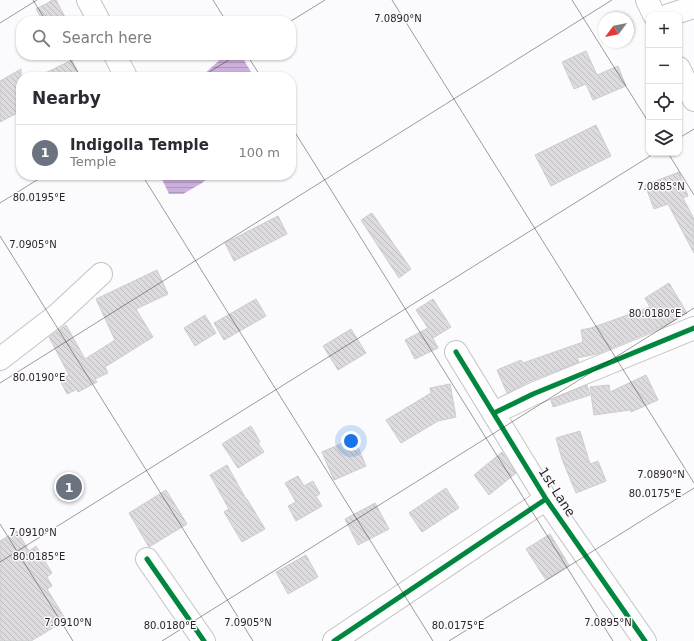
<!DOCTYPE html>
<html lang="en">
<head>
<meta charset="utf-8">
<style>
	body { margin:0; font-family:"DejaVu Sans",sans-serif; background:#f7f7f7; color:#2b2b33 }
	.controls { position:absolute; right:12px; top:12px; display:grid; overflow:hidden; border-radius:8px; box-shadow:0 1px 3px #0004 }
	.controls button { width:36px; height:36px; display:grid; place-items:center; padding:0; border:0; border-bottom:1px solid #e1e1e2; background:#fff; color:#2b2b33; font:20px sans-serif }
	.compass { position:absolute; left:598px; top:12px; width:36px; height:36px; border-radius:50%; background:#fff; box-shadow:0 1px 3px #0004; rotate:238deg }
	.you { position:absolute; left:351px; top:441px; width:14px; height:14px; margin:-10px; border:3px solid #fff; border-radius:50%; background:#1a73e8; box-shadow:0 0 0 6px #1a73e833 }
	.badge { display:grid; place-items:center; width:26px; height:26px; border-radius:50%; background:#727073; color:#fff; font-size:13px; font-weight:700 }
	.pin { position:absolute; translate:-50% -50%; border:2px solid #fff; box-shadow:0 1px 4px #0006 }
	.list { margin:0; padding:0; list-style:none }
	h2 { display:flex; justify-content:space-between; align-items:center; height:52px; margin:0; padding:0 16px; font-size:17px }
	h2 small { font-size:13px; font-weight:400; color:#7c7c81 }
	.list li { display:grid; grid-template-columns:26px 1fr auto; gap:12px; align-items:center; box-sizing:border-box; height:56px; padding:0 16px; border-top:1px solid #e1e1e2 }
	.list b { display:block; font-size:15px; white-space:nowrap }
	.list p { margin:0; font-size:13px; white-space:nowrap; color:#7c7c81 }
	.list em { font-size:13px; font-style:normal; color:#7c7c81 }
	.icon { flex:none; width:22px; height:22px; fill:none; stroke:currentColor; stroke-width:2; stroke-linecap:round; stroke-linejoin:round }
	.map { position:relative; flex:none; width:694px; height:641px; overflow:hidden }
	.search { position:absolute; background:#fff; box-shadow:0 1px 3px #0004; left:16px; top:16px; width:280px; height:44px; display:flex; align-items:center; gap:10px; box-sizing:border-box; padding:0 14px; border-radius:16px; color:#7c7c81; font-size:15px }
	.panel { position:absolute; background:#fff; box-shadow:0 1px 3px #0004; left:16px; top:72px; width:280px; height:108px; border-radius:16px }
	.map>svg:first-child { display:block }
	.water { fill:url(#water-rules) }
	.building { fill:url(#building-back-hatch); stroke:#cdccce }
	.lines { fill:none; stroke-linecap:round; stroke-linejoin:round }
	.minor-casing { stroke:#c4c2c5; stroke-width:24 }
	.minor { stroke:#fefeff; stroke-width:22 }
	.cycleway-casing { stroke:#fcf9fd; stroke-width:8 }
	.cycleway { stroke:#00873e; stroke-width:5 }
	.ticks { fill:none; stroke:#282529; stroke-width:1; stroke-opacity:0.45 }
	.labels { text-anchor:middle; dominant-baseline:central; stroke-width:3; stroke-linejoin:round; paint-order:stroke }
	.street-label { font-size:13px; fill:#282529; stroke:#fcf9fd }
	.ticks-label { font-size:10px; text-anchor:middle; fill:#282529; stroke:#fcf9fd; stroke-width:3; stroke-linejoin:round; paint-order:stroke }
</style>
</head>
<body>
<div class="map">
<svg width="694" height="641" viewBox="0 0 694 641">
	<defs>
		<pattern id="water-rules" width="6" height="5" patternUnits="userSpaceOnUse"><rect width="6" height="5" fill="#ccafdb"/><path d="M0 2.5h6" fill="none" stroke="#af96bc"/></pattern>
		<pattern id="building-back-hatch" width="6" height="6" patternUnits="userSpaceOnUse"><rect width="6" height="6" fill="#dddbde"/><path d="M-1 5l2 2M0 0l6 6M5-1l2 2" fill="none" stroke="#bebcbe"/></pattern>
	</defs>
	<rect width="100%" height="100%" fill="#fbfafc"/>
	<path class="water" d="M225,55H241L254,77H201Z
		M160,175H211L202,183L183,194H169Z"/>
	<path class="building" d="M53,0H56L67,21H43L36,9Z
		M586,51L597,75L618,66L626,86L593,100L586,84L574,89L562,62Z
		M72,60L80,77H37Z
		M21,69V111L0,122V81Z
		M596,125L611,156L551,186L535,155Z
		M679,172L688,196L683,198L694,219V253L668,204L654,209L645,185Z
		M372,213L411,269L399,278L361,220Z
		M278,216L287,234L234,261L225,243Z
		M157,270L168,294L136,309L153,337L105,367L108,373L95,379L97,382L78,392L77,389L67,394L60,380L69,375L49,337L66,325L85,359L115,340L96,299Z
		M669,283L687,313L667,325L597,354L577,358L579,362L528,382L507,393L497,370L521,360L523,363L583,342L581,330L591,328L650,307L645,298Z
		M256,299L266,316L224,340L214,323Z
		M433,299L451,327L433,338L431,335L438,348L415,359L405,340L428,328L416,310Z
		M205,315L216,333L195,346L184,328Z
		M351,329L366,353L338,370L323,346Z
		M646,375L658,400L631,412L630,410L594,415L590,387L609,385L610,392Z
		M450,384L456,417L438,421L401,443L386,420L431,393L430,388Z
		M587,385L590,395L553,407L551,400Z
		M251,426L260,442L258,443L264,452L238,468L222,444Z
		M580,431L590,464L598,461L606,481L576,493L562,459L556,438Z
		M354,438L366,466L334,480L322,452Z
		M502,452L516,473L489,495L474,475Z
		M227,465L246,499H247L265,529L242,542L224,512L229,509L210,475Z
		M298,476L304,486L313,481L320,494L316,496L322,506L296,521L288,506L296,502L285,483Z
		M446,488L459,508L422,532L409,513Z
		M166,490L187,524L149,547L129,513Z
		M375,503L389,529L358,545L345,519Z
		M17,531L29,551L36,546L52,573L47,577L52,586L47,589L66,620L31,641H0V541Z
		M550,534L569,565L546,580L526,549Z
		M306,555L318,577L288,594L276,572Z"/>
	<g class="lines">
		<defs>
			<path id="minor" d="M88,0L99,21
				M647,0L654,15
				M669,15L694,7
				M115,55L126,77
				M679,68L694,100
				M456,352L546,499L645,641
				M0,359L57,315L101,274
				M494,413L533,394L694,328
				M147,559L204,641
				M334,641L546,499"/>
		</defs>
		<use href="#minor" class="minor-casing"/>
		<use href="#minor" class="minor"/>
		<defs>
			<path id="cycleway" d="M456,352L546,499L645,641
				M494,413L533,394L694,328
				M147,559L204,641
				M334,641L546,499"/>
		</defs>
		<use href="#cycleway" class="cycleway-casing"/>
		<use href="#cycleway" class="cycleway"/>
	</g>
	<path class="ticks" d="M33,0L46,21M213,0L226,21M392,0L694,483M572,0L649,123M291,21L325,0M0,23L37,0M67,55L81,77M247,55L261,77M201,77L237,55M291,126L613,641M679,138L694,129M668,153L694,195M142,175L433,641M0,203L45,175M0,236L253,641M0,383L612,0M0,524L73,641M0,562L655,153M162,641L694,308M449,641L694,488"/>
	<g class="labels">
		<g class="street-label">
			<text transform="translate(557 492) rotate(57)">1st Lane</text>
		</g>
	</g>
	<g class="ticks-label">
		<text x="398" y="22">7.0890°N</text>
		<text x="661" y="190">7.0885°N</text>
		<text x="39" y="201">80.0195°E</text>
		<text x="33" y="248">7.0905°N</text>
		<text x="655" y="317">80.0180°E</text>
		<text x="39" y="381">80.0190°E</text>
		<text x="661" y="478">7.0890°N</text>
		<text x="655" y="497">80.0175°E</text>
		<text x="33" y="536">7.0910°N</text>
		<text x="39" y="560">80.0185°E</text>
		<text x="68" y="626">7.0910°N</text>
		<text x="248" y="626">7.0905°N</text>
		<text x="608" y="626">7.0895°N</text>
		<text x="170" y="629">80.0180°E</text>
		<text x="458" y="629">80.0175°E</text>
	</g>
</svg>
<div class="controls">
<button>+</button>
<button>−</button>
<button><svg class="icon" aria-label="locate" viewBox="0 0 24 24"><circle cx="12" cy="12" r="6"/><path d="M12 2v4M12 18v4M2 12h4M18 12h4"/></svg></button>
<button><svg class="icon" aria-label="layers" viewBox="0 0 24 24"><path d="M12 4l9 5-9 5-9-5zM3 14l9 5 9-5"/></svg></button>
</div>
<svg class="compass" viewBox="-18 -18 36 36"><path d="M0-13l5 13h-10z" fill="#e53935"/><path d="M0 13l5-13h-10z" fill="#7c7c81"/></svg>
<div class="you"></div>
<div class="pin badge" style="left:69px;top:487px;background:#6b7280">1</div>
<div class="search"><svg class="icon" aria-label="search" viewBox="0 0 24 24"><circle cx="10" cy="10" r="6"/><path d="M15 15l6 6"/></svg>Search here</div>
<section class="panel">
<h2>Nearby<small></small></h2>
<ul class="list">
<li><span class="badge" style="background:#6b7280">1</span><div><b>Indigolla Temple</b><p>Temple</p></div><em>100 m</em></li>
</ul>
</section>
</div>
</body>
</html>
